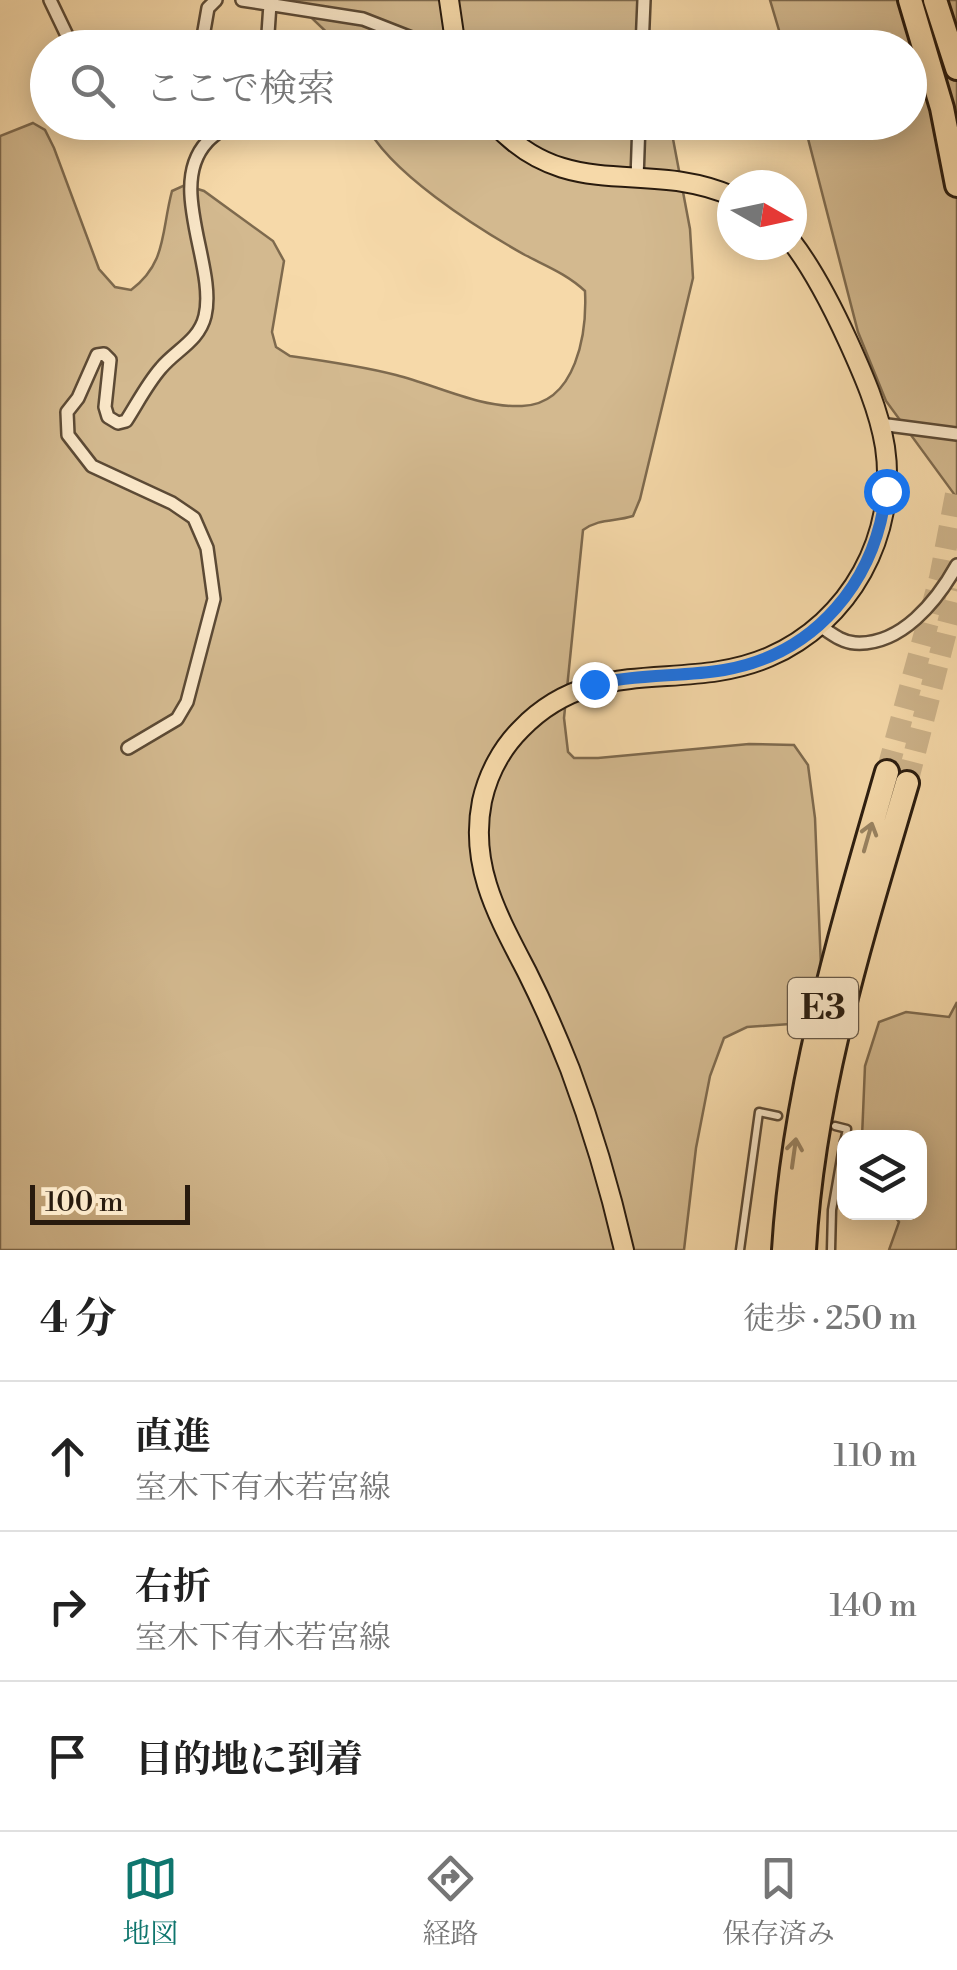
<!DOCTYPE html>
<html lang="ja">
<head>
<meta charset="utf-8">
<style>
	body { margin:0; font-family:"Libre Bodoni","Noto Serif JP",serif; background:#f2f2f2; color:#222 }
	.controls { position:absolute; right:30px; bottom:30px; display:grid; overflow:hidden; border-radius:20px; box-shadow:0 5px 25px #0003 }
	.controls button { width:90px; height:90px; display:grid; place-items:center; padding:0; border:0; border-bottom:2px solid #e0e0e0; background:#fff; color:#222; font:50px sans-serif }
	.compass { position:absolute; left:717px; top:170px; width:90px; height:90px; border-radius:50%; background:#fff; box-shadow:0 5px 25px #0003; rotate:99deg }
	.scale { position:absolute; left:30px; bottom:25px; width:160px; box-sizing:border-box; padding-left:10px; border:5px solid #291b0e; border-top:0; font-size:28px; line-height:35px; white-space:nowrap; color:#291b0e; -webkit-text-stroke:8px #f9e6c7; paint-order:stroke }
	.stop { position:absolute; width:30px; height:30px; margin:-22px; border:8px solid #1a73e8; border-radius:50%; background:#fff }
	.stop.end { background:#1a73e8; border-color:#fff; box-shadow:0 2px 10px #0008 }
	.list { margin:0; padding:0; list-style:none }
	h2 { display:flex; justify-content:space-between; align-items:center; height:130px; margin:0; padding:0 40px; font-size:42px }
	h2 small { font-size:32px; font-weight:400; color:#767676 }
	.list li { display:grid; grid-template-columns:65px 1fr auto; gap:30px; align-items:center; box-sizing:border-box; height:150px; padding:0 40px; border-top:2px solid #e0e0e0 }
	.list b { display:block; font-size:38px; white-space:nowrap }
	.list p { margin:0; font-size:32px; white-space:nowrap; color:#767676 }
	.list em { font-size:32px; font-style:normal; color:#767676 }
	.icon { flex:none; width:55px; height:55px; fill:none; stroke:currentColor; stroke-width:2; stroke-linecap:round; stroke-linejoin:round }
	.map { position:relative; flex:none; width:957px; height:1250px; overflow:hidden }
	.search { position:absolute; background:#fff; box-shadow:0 5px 25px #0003; left:30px; right:30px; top:30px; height:110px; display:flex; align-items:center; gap:25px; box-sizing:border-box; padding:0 35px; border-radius:55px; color:#767676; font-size:38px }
	.sheet { height:580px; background:#fff }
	nav { display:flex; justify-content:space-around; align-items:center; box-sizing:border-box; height:140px; border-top:2px solid #e0e0e0; background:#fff; font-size:28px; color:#767676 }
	nav a { display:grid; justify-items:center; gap:5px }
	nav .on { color:#0f766e }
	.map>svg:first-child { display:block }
	.green { fill:#d3b98f; stroke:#7e6a4e; stroke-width:2.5 }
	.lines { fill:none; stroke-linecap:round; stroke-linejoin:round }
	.motorway-tunnel { stroke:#cdb38a; stroke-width:22; stroke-dasharray:22 11; stroke-linecap:butt }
	.service-casing { stroke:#5c4a35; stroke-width:11 }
	.minor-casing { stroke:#5c4a35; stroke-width:16 }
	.primary-casing { stroke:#291b0e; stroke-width:22 }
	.motorway-casing { stroke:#291b0e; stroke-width:28 }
	.service { stroke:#f9e6c7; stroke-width:6 }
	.minor { stroke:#f9e6c7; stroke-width:11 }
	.primary { stroke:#f6d9a9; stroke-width:18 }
	.motorway { stroke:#f6d9a9; stroke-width:22 }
	.oneway { stroke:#9a8463 }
	.route { stroke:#1a73e8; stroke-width:12 }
	.labels { text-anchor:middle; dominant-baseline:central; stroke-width:8; stroke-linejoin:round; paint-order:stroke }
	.shield { fill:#f9e6c7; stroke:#675846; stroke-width:2.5 }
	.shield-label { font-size:35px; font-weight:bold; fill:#291b0e }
</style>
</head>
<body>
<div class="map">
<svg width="957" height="1250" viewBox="0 0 957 1250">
	<rect width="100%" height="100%" fill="#f6d9a9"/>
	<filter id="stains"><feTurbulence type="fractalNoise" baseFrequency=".002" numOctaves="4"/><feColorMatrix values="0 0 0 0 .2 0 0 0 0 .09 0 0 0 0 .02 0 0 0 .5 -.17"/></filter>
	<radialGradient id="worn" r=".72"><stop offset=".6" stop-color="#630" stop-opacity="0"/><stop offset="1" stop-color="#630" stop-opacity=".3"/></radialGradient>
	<path class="green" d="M293,0H639L651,47H342Z
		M770,0H957V498L886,401L858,332L804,123L910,122V48L784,47Z
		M33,123L45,130L54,148L99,269L115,287L131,290C167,263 161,232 172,191L185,185L204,191L273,241L284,261L272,332L276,347L290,356C326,361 361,366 396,375C436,385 480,408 522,406C577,404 587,332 585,291C567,274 546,266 525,255C477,228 388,172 365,123H670L690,229L693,278L640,499L633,516C614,522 600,518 583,530L564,718L568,752L574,758H598L749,744L794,745L808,765L815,818L822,993L818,1017L804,1023L747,1027L724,1038L710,1076L696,1148L684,1250H0V136Z
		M957,1002V1250H889L899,1222L892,1213L920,1212V1138L862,1137L865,1066L879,1022L906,1012L949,1017Z"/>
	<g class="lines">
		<path class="motorway-tunnel" d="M887,772L940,578L957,489
			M907,783L957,589"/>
		<defs>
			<path id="service" d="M835,1126L847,1129L845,1138
				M740,1250L759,1112L778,1116
				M831,1250L832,1210L844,1141"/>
			<path id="minor" d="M50,0L73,48
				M242,0L363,19L432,46
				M201,48L208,8L216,0
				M267,48L270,4
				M642,48L644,0
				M637,179L639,122
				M880,424L957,434
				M820,626C831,633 841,642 855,643C901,646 937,601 957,565
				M128,748L177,719L187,702L214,599L207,548L194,518L172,503L92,466L68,435L67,412L78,398L97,355L104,354L110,360L105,407L108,417L118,423L126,421C137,404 147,384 161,368C176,350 199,341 205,316C217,266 166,186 207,142C214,134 224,129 232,122"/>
			<path id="primary" d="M449,0L456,48
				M493,122C567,205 646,158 732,196
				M624,1250C610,1189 592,1128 570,1069C557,1036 543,1004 527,972C498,916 469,866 482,801C488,774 502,748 521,729C595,652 683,694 769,657C850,622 898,535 885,447C879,410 863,374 848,341C832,306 815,272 792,242"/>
			<path id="motorway" d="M910,0L942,108L957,185
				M935,0L957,68
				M784,1250C794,1087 842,928 887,772
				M804,1250C813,1089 862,936 907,783"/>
		</defs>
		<use href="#service" class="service-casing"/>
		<use href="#minor" class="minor-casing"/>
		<use href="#primary" class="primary-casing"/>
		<use href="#motorway" class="motorway-casing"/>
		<use href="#service" class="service"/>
		<use href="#minor" class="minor"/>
		<use href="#primary" class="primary"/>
		<use href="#motorway" class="motorway"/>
	</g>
	<defs><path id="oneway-shaft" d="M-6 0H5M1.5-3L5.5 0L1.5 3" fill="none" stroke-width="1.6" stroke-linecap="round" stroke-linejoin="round" transform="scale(2.5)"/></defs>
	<g class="oneway">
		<use href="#oneway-shaft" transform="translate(868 837) rotate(-74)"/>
		<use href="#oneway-shaft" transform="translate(794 1153) rotate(-82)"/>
	</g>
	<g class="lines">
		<path class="route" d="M594,684C637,674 681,677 724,670C816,654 876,581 886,491"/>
	</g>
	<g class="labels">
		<rect class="shield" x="788" y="978" width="70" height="60" rx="8"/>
		<g class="shield-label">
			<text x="823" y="1008">E3</text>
		</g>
	</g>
	<rect width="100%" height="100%" filter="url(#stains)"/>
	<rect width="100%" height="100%" fill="url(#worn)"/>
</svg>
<div class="controls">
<button><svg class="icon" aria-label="layers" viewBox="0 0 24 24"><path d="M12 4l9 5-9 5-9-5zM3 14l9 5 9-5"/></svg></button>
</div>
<svg class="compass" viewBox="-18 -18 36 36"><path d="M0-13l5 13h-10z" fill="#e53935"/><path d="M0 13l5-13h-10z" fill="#767676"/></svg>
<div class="scale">100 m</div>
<div class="stop" style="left:886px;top:491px"></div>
<div class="stop end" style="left:594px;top:684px"></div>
<div class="search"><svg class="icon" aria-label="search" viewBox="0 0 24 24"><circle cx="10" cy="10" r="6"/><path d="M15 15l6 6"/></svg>ここで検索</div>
</div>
<section class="sheet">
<h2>4 分<small>徒歩 · 250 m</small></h2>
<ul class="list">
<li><svg class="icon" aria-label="ahead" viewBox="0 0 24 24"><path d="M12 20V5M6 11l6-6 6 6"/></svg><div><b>直進</b><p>室木下有木若宮線</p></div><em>110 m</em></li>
<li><svg class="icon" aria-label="right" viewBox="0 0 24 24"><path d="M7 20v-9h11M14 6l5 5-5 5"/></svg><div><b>右折</b><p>室木下有木若宮線</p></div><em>140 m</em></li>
<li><svg class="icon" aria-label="arrive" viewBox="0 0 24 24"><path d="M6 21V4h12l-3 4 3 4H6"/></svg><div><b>目的地に到着</b></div></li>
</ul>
</section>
<nav>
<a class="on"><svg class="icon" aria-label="map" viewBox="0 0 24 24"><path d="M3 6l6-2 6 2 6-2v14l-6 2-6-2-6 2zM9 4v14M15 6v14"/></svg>地図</a>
<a><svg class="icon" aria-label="directions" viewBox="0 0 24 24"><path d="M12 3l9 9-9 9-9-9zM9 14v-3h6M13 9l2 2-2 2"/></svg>経路</a>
<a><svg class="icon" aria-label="saved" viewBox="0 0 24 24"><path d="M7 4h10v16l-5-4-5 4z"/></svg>保存済み</a>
</nav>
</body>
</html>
